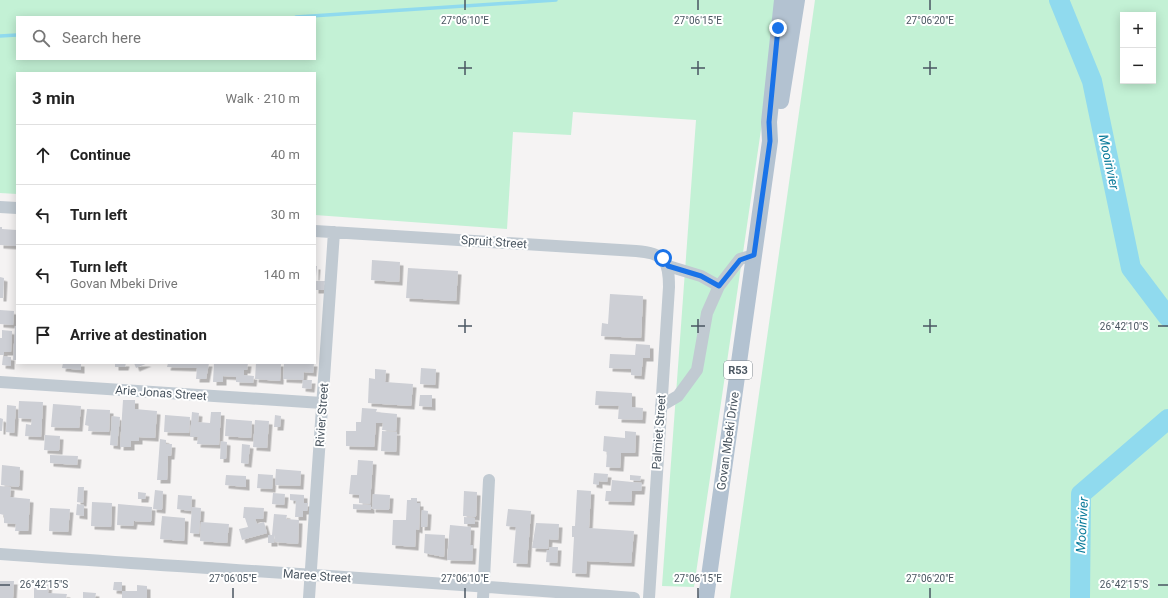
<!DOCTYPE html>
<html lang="en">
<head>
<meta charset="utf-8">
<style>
	body { margin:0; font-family:Roboto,sans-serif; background:#f6f6f6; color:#222 }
	.controls { position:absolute; right:12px; top:12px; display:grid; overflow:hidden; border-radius:0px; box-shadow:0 2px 10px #0003 }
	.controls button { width:36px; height:36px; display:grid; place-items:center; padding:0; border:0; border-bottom:1px solid #e0e0e0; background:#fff; color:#222; font:20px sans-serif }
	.stop { position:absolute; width:12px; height:12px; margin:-9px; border:3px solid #1a73e8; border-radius:50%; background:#fff }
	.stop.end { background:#1a73e8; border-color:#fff; box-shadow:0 1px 4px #0008 }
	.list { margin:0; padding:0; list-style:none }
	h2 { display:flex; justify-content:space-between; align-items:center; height:52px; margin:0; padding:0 16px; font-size:17px }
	h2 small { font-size:13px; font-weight:400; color:#767676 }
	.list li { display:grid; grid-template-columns:26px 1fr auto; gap:12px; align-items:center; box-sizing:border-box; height:60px; padding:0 16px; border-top:1px solid #e0e0e0 }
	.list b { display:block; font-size:15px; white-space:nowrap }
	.list p { margin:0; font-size:13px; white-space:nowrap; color:#767676 }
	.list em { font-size:13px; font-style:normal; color:#767676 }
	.icon { flex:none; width:22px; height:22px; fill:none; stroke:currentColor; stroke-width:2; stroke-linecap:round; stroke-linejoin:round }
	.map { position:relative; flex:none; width:1168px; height:598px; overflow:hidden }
	.search { position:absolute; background:#fff; box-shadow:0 2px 10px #0003; left:16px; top:16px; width:300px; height:44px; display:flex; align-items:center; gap:10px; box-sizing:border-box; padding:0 14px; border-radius:0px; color:#767676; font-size:15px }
	.panel { position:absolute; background:#fff; box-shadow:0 2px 10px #0003; left:16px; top:72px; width:300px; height:292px; border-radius:0px }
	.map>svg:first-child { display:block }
	.green { fill:#c3f1d5; fill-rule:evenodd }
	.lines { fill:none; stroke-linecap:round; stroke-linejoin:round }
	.stream { stroke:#90daee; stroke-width:3.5 }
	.river { stroke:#90daee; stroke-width:20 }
	.building { fill:#cdcfd5; filter:url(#shadow) }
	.minor { stroke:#c1cad2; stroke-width:12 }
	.major { stroke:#b3c2d1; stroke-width:16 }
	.route { stroke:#1a73e8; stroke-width:5 }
	.ticks { fill:none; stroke:#4a5661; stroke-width:1.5 }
	.labels { text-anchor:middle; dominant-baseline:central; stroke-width:4; stroke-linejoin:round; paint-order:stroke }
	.shield { fill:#fff; stroke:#808990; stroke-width:1 }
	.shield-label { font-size:11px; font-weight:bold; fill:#4a5661 }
	.street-label { font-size:12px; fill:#4a5661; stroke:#fff }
	.water-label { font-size:13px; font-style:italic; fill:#0c7c9b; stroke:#fff }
	.ticks-label { font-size:10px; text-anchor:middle; fill:#4a5661; stroke:#fff; stroke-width:4; stroke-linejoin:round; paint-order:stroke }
</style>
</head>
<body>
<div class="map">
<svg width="1168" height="598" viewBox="0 0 1168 598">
	<defs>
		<filter id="shadow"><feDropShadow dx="3.5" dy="3.5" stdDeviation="0" flood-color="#0004"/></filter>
	</defs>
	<rect width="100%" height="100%" fill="#f5f3f3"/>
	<path class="green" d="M0,0H777L768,82L694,587L662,586L696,120L573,112L571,135L513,132L507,229L315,215V73H17V194L0,193ZM17,17H315V59H17Z
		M815,0H1168V598H730ZM1123,15H1153V81H1123Z"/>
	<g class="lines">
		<path class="stream" d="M296,17L556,0
			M0,36L17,35"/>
		<path class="river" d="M1059,0L1092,81L1131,268L1168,317
			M1080,598L1081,494L1168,419"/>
	</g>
	<path class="building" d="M0,227H2V229L17,230L16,246L0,245Z
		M372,260L400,262L399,282L371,280Z
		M315,266H317L316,277H315Z
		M408,268L458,271L456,301L406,298Z
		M0,277L4,278L3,298H0Z
		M315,281H325L324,290H315Z
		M610,294L643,296L641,338L601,336L602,323L608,324Z
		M0,310L14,311L13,325L0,324Z
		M15,326H17V360H13Z
		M2,330L12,331L11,352H4V355H0V338H2Z
		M636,344L650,345V358H643L641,376L631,375V369L609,368L610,354L635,355Z
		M3,356L11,357V366L2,365Z
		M63,363H81V370L62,368Z
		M115,363H126L125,367H115Z
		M134,363H148L136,368Z
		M168,363H209L206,379H196L197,368L167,367Z
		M214,363H248L247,370H244V375L254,376L253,383L236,382V377H241L223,376V382H213Z
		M256,363H281L280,381L255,379Z
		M284,363H314L313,373L304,372L303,380L283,379Z
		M421,368L436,369L435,385L420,384Z
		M375,369L386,370L385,382L413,384L411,406L368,403L369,378L375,379Z
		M303,380H312L311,389L302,388Z
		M596,391L632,393V407L643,408L642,420L618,419L619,406L595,405Z
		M420,395H432V407L419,406Z
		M123,400H135V409L157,411L155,438L139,437V441H131V447H120Z
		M19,401L43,402L41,437L25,436L26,424L31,425L32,419L18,418Z
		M53,404L81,406L79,428L51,427Z
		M7,405L16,406L14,433L6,432Z
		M362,408L377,409L376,412L397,414L396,431L382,430L383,423H376L374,447L346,446V431H356V422H361Z
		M87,409L110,410L109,432L88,431L89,426L85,425Z
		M192,412L199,413L198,422L210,423L211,412H221L219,445L197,444L198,437H190Z
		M165,415L190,417L189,433L164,432Z
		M275,415L281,416L280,427H274Z
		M112,416L120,417L117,446L110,445Z
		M0,418L3,419L2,431H0Z
		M226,419L252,421L251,438L225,436Z
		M255,420L269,421L267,448L253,447Z
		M382,431L397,432L396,452L381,451Z
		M625,431L636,432L635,453H621L620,468L606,467L607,452L603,451L604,436L625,438Z
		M45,435L60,436L59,451L44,450Z
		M160,439L166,440V444H172L171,456H168L167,480H157Z
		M221,441L227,442L226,459H220Z
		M242,444L250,445L248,464L241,463Z
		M50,455L78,456L77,465L50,463Z
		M358,460L373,461L370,504L359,503V495L349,494L351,475H357Z
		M2,465L20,467L19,487L1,485Z
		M276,469L301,471L300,486L275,485Z
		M594,473L608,474L607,482L599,481V485L593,484Z
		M258,474L273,475L272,489L257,488Z
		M226,475L246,476V487L225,485Z
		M630,475L641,476L640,481L630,480Z
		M612,480L642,483L641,491H632L631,502L605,501L606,491H611Z
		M0,486L11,487L10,497L30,499L28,531H15L16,524L4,523V515L0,514Z
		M78,487H84L83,503L77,502Z
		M155,490L163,491L162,510L153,509Z
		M577,490L591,491L589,528L634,531L631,563L587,561L586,574L572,573L574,537H572V526H575Z
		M464,491L477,492L476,517L463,516Z
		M138,492L146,493L145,499H138Z
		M273,493L285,494L284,505L272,504Z
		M290,494L304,495V503H308L307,511H303V517H295L296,501L290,500Z
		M373,494L390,495L389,510L372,509Z
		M178,495L192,496L191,511L177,509Z
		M411,498H417V503H420L419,530L416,529L415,547L392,545L393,520H406L407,500H411Z
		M92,502L112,503L111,527L91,526Z
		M77,504L84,505V516L76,515Z
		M118,504L152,507L151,522L134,521L133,526L117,525Z
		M353,504L371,505V510L353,509Z
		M192,507L201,508L199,534L190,533Z
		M244,507L264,508L263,519H255L257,524L264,522L267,533L242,540L239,529L248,527L245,518H243Z
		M50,508L70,509L68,532L49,531Z
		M508,509L531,511L527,564L513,563L516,527L506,526Z
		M422,510L428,511L427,527H421Z
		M274,514L287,515L286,519L299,520L298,544L275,542V535L274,543H268V535H272Z
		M162,516L185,518L184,541L160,539Z
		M464,517L475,518V524H464Z
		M201,522L229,524L227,543L200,541Z
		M536,523L559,524L558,540L549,539L548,549L532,548Z
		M450,525L471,527L470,545H473L472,561L447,560Z
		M425,534L445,535L444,557L424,553Z
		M549,547H558L557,563L546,562L547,550H549Z
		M34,580L49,581L48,593L67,594L66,598H34Z
		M0,581H14L13,598H0Z
		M114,582H122V591L113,590Z
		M137,585L147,586V598H122V591H137Z
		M83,592L96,593L95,598H83Z"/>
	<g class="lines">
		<path class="minor" d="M0,207L17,208
			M315,231L636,251C664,253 669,260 669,287L649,598
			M668,266L701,276L719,286
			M0,382L322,403
			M661,406L678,396L697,370L707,313L719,286L740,259L754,255
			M0,554C211,569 423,581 634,598
			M309,598L334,232
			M483,598L489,480"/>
		<path class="major" d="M781,101L797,0
			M706,598L770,141L769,122L782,0"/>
	</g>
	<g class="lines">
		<path class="route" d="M663,258L668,266L701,276L719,286L740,260L754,255L770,141L769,122L778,28"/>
	</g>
	<path class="ticks" d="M465,0V10M698,0V10M930,0V10M465,61V75M698,61V75M930,61V75M458,68H472M691,68H705M923,68H937M465,319V333M698,319V333M930,319V333M458,326H472M691,326H705M923,326H937M1158,326H1168M0,585H10M1158,585H1168M233,588V598M465,588V598M698,588V598M930,588V598"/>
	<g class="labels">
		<rect class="shield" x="724" y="361" width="28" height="18" rx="3"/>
		<g class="shield-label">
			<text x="738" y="370">R53</text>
		</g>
		<g class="street-label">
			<text transform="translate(494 242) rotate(4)">Spruit Street</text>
			<text transform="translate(161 393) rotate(4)">Arie Jonas Street</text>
			<text transform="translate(322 415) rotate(-86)">Rivier Street</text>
			<text transform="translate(659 432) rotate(-86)">Palmiet Street</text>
			<text transform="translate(728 441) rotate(-82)">Govan Mbeki Drive</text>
			<text transform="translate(317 576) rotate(4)">Maree Street</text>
		</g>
		<g class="water-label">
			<text transform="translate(1109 162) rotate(78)">Mooirivier</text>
			<text transform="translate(1082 525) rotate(-87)">Mooirivier</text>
		</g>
	</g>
	<g class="ticks-label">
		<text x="465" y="24">27°06'10"E</text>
		<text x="698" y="24">27°06'15"E</text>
		<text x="930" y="24">27°06'20"E</text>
		<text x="1124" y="330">26°42'10"S</text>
		<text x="233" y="582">27°06'05"E</text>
		<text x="465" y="582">27°06'10"E</text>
		<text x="698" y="582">27°06'15"E</text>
		<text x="930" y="582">27°06'20"E</text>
		<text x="44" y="588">26°42'15"S</text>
		<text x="1124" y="588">26°42'15"S</text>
	</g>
</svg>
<div class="controls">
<button>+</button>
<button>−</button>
</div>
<div class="stop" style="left:663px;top:258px"></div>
<div class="stop end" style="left:778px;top:28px"></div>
<div class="search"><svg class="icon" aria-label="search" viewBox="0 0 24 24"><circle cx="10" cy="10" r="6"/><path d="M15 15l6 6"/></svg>Search here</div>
<section class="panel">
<h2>3 min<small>Walk · 210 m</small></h2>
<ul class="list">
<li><svg class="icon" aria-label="ahead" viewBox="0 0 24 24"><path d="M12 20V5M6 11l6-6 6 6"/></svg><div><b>Continue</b></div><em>40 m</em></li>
<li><svg class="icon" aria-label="left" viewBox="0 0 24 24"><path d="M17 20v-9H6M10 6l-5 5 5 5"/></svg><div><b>Turn left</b></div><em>30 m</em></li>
<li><svg class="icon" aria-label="left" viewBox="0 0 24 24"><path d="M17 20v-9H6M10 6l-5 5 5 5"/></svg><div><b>Turn left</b><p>Govan Mbeki Drive</p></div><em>140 m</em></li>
<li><svg class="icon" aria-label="arrive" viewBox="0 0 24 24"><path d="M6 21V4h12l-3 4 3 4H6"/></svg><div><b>Arrive at destination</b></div></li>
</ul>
</section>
</div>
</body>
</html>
